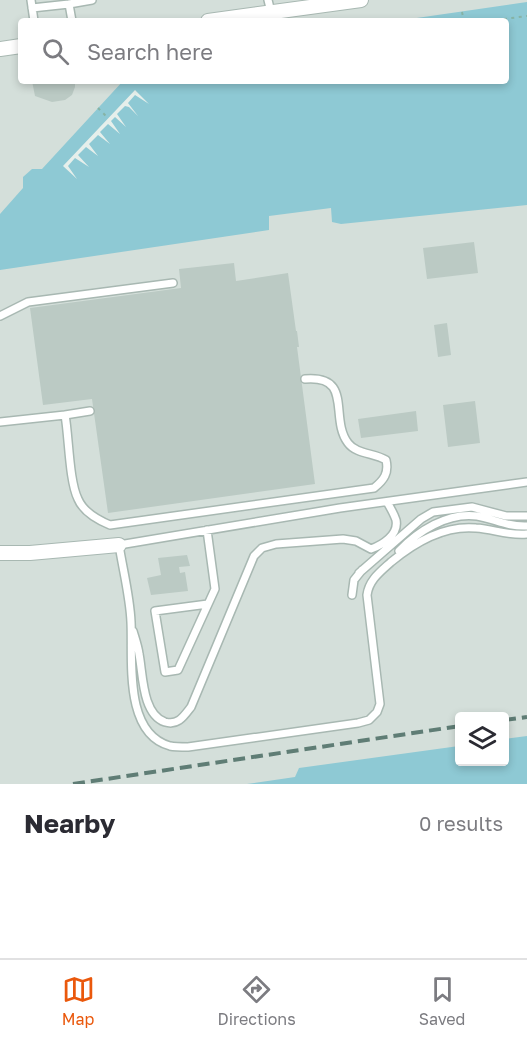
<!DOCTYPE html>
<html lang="en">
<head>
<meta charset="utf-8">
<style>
	body { margin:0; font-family:"Golos Text",sans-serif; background:#f2f2f3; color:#2b2b33 }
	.controls { position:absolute; right:18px; bottom:18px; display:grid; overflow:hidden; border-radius:6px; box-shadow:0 3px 9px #0003 }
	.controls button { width:54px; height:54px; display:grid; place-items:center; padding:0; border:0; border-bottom:2px solid #e1e1e2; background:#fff; color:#2b2b33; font:30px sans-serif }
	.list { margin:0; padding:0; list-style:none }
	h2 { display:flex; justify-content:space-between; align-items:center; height:78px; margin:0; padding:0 24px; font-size:26px }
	h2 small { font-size:20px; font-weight:400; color:#7c7c81 }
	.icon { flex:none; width:33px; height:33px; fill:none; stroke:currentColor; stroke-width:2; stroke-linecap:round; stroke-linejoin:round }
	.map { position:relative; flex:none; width:527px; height:784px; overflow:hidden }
	.search { position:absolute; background:#fff; box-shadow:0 3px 9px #0003; left:18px; right:18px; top:18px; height:66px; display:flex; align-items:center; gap:15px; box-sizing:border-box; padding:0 21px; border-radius:6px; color:#7c7c81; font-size:22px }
	.sheet { height:174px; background:#fff }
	nav { display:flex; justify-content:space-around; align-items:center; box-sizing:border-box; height:84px; border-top:2px solid #e1e1e2; background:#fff; font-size:16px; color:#7c7c81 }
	nav a { display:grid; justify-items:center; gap:3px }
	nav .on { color:#ea580c }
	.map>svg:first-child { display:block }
	.built { fill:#d4dfda; fill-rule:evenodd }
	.water { fill:#8ec9d4 }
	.pier { fill:#e6efeb }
	.building { fill:#bbcac4 }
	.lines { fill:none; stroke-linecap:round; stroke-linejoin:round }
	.lane-casing { stroke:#a8b8b2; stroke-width:10 }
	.street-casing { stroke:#a8b8b2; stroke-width:16 }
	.path { stroke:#86b3a5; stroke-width:2; stroke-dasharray:3 4.5; stroke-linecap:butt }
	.lane { stroke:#fff; stroke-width:7 }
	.street { stroke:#fff; stroke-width:14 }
	.rail { stroke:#5f7d75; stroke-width:4; stroke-dasharray:12 6; stroke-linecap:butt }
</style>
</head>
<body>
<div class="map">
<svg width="527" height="784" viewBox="0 0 527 784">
	<rect width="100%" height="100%" fill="#e6efeb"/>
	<path class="built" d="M0,0H527V784H0ZM21,21H506V81H21ZM460,716H504V762H460Z"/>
	<path class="water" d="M527,2V205L341,224L332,222L331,208L269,216V230L0,270V214L23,188V177L32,169H42L123,81H506V21H396Z
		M527,736V784H247L295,777L299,768L459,746L460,762H504L505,739Z"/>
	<path class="pier" d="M135,90L149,104L135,95L128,103L138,116L129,107L125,106L117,114L126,127L115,117L111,121L120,134L108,124L100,132L110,144L98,135L89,144L98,156L86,147L78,155L89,167L75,158L68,166L77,179L63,166Z"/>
	<path class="building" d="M32,81H75V87L72,95L65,100L52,102L35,96Z
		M474,242L478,273L427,279L423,248Z
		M234,263L236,281L288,273L296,331H297L299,347H297L315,484L108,513L92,399L43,405L30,308L181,288L179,269Z
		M447,323L451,355L438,357L434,325Z
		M475,401L480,443L448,447L443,405Z
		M416,411L418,431L361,438L358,419Z
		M187,555L190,566L179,567L180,573L185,572L188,591L151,595L147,578L161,575L158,558Z"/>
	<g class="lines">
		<defs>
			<path id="lane" d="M31,0L34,21
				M268,0L271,12
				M32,8L69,4
				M72,21L69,4L92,0
				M0,316L28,302L173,283
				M65,415L90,411
				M0,422L65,415C69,437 69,481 78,499C83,511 98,520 110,525L374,488C384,480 389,473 386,460C374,453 356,454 348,443C329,418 354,375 305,379
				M527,482L340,508L119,545C123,570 130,597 131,622C133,658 123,733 170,746C175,747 182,747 188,747L358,723L369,720L377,712L380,704L367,595C369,580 380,572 391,562C415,542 444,525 476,528C493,529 509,536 527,534
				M207,530L215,589L178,670L165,672L155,611L208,604
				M399,551C418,531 448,512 477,516C495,519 507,527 527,526
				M359,573L421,519L433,512L472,507L506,516H527
				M352,595L354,580L362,570
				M133,631C135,638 138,646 139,654C143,674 142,714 165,722C178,726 184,716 191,707L254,556L262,548L276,544L343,539L356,541L371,549C382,545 399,535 396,520C394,514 390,507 387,502"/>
			<path id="street" d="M208,21L361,0
				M0,49L21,46
				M0,553H30L119,545"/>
		</defs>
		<use href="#lane" class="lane-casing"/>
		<use href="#street" class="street-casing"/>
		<path class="path" d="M462,12L464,21
			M489,21L527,16
			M98,108L108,118"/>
		<use href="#lane" class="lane"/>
		<use href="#street" class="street"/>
		<path class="rail" d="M504,720L527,717
			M73,784L460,726"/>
	</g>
</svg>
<div class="controls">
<button><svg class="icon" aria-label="layers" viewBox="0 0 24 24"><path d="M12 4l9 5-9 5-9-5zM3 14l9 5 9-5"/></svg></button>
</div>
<div class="search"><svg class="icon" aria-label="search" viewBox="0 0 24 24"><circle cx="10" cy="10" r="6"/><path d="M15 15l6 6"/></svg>Search here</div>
</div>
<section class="sheet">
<h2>Nearby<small>0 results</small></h2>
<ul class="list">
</ul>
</section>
<nav>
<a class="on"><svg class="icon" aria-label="map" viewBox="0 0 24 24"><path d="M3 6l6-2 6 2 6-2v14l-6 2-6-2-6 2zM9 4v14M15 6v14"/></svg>Map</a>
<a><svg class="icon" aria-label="directions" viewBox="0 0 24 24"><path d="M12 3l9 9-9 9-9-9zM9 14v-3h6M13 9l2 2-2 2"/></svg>Directions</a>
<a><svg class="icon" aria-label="saved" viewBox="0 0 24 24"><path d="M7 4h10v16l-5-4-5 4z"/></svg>Saved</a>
</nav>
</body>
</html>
